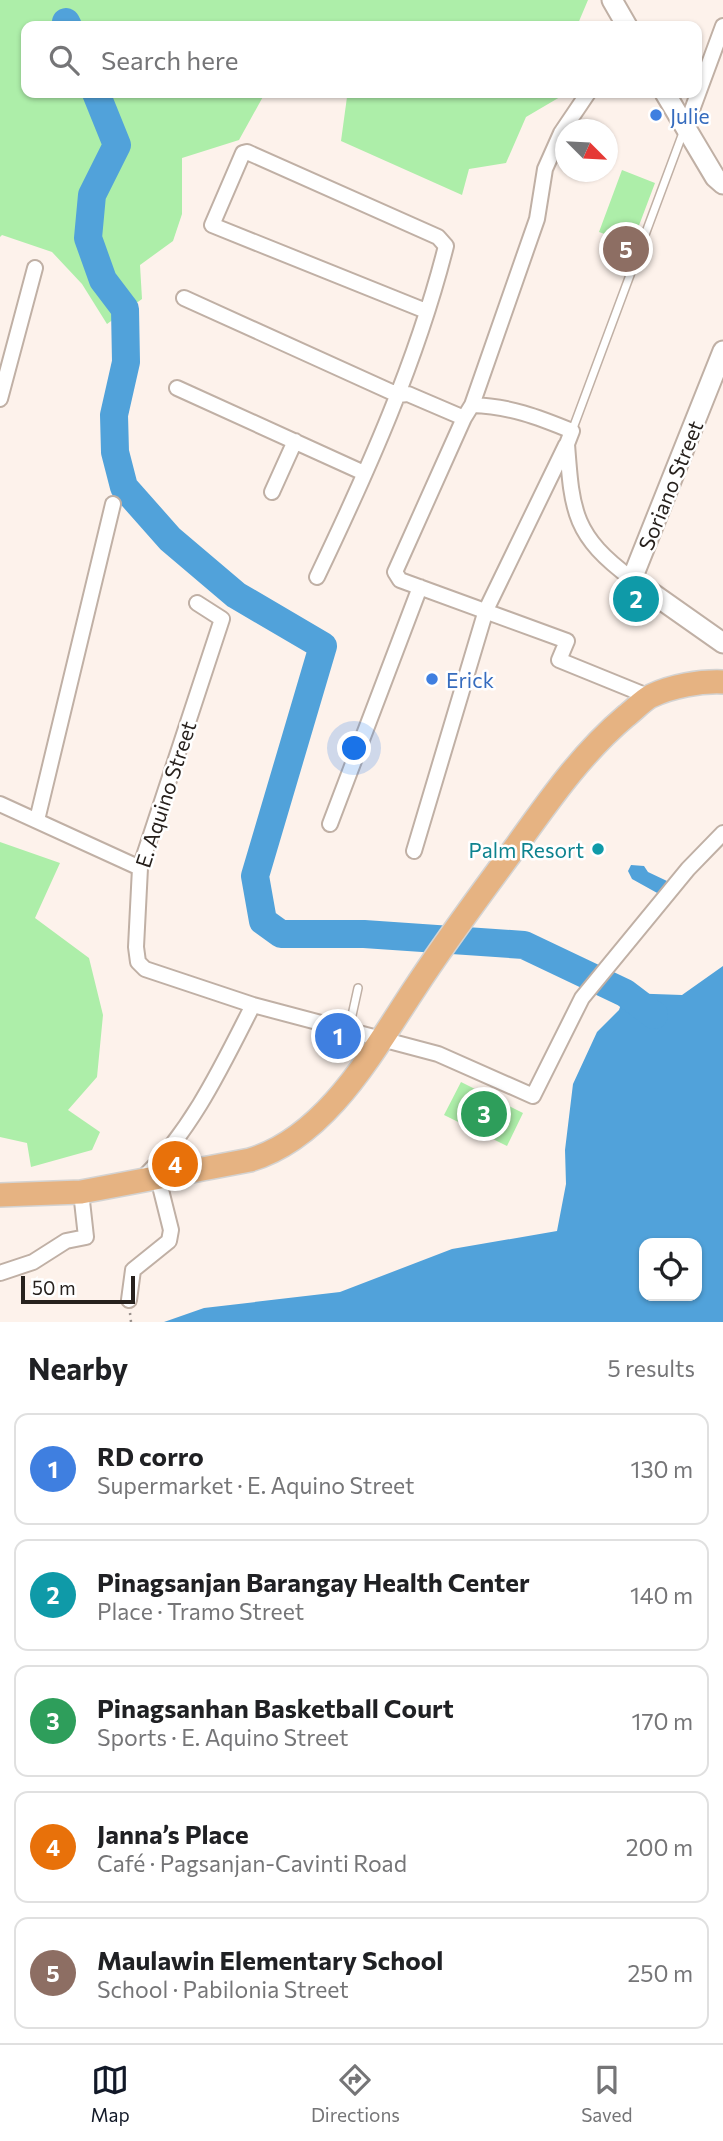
<!DOCTYPE html>
<html lang="en">
<head>
<meta charset="utf-8">
<style>
	body { margin:0; font-family:Commissioner,sans-serif; background:#f6f6f6; color:#202124 }
	.controls { position:absolute; right:21px; bottom:21px; display:grid; overflow:hidden; border-radius:14px; box-shadow:0 2px 5px #0004 }
	.controls button { width:63px; height:63px; display:grid; place-items:center; padding:0; border:0; border-bottom:2px solid #e0e0e0; background:#fff; color:#202124; font:35px sans-serif }
	.compass { position:absolute; left:555px; top:119px; width:63px; height:63px; border-radius:50%; background:#fff; box-shadow:0 2px 5px #0004; rotate:114deg }
	.scale { position:absolute; left:21px; bottom:18px; width:114px; box-sizing:border-box; padding-left:7px; border:4px solid #27211d; border-top:0; font-size:19px; line-height:24px; white-space:nowrap; color:#27211d; -webkit-text-stroke:5px #fff; paint-order:stroke }
	.you { position:absolute; left:355px; top:749px; width:24px; height:24px; margin:-18px; border:5px solid #fff; border-radius:50%; background:#1a73e8; box-shadow:0 0 0 10px #1a73e833 }
	.badge { display:grid; place-items:center; width:46px; height:46px; border-radius:50%; background:#111827; color:#fff; font-size:23px; font-weight:700 }
	.pin { position:absolute; translate:-50% -50%; border:4px solid #fff; box-shadow:0 2px 7px #0006 }
	.list { margin:0; padding:0; list-style:none }
	h2 { display:flex; justify-content:space-between; align-items:center; height:91px; margin:0; padding:0 28px; font-size:30px }
	h2 small { font-size:23px; font-weight:400; color:#757577 }
	.list li { display:grid; grid-template-columns:46px 1fr auto; gap:21px; align-items:center; box-sizing:border-box; height:112px; margin:0 14px 14px; padding:0 14px; border:2px solid #e0e0e0; border-radius:14px }
	.list b { display:block; font-size:26px; white-space:nowrap }
	.list p { margin:0; font-size:23px; white-space:nowrap; color:#757577 }
	.list em { font-size:23px; font-style:normal; color:#757577 }
	.icon { flex:none; width:38px; height:38px; fill:none; stroke:currentColor; stroke-width:2; stroke-linecap:round; stroke-linejoin:round }
	.map { position:relative; flex:none; width:723px; height:1322px; overflow:hidden }
	.search { position:absolute; background:#fff; box-shadow:0 2px 5px #0004; left:21px; right:21px; top:21px; height:77px; display:flex; align-items:center; gap:18px; box-sizing:border-box; padding:0 24px; border-radius:14px; color:#757577; font-size:26px }
	.sheet { height:721px; background:#fff }
	nav { display:flex; justify-content:space-around; align-items:center; box-sizing:border-box; height:98px; border-top:2px solid #e0e0e0; background:#fff; font-size:19px; color:#757577 }
	nav a { display:grid; justify-items:center; gap:4px }
	nav .on { color:#111827 }
	.map>svg:first-child { display:block }
	.green { fill:#adeea9 }
	.water { fill:#51a2da; fill-rule:evenodd }
	.lines { fill:none; stroke-linecap:round; stroke-linejoin:round }
	.river { stroke:#51a2da; stroke-width:28 }
	.lane-casing { stroke:#c0b0a5; stroke-width:10 }
	.street-casing { stroke:#c0b0a5; stroke-width:18 }
	.secondary-casing { stroke:#c0b0a5; stroke-width:23 }
	.primary-casing { stroke:#d4d3d2; stroke-width:26 }
	.path { stroke:#99908b; stroke-width:2.5; stroke-dasharray:2 5; stroke-linecap:butt }
	.lane { stroke:#fff; stroke-width:7 }
	.street { stroke:#fff; stroke-width:14 }
	.secondary { stroke:#fff; stroke-width:19 }
	.primary { stroke:#e6b382; stroke-width:23 }
	.shop-dot { fill:#3f7fe0; stroke:#fff; stroke-width:2.5 }
	.culture-dot { fill:#0f9aa8; stroke:#fff; stroke-width:2.5 }
	.labels { text-anchor:middle; dominant-baseline:central; stroke-width:5; stroke-linejoin:round; paint-order:stroke }
	.shop-label { font-size:21px; fill:#366cbe; stroke:#fff; text-anchor:start }
	.street-label { font-size:21px; fill:#27211d; stroke:#fff }
	.culture-label { font-size:21px; fill:#0d838f; stroke:#fff; text-anchor:end }
</style>
</head>
<body>
<div class="map">
<svg width="723" height="1322" viewBox="0 0 723 1322">
	<rect width="100%" height="100%" fill="#fdf2eb"/>
	<path class="green" d="M0,0H588L577,26H26V93H265L239,140L182,158V214L173,241L140,265L142,299L107,324L82,284L52,252L2,235L0,237Z
		M333,93H561L560,97L526,117L506,163L469,169L462,195L341,141L347,97Z
		M622,170L655,183L632,244L599,232Z
		M0,842L60,863L35,918L89,958L103,1015L97,1077L68,1110L100,1132L92,1150L31,1167L27,1143L0,1137Z
		M461,1082L523,1113L507,1146L444,1115Z"/>
	<path class="water" d="M631,865L644,866L648,872L667,881L659,894L632,879L628,871Z
		M723,966V1322H164L204,1308L340,1292L452,1249L557,1231L566,1184L565,1150L573,1084L597,1032L619,1010L625,993L682,995ZM697,1243V1296H644V1243Z"/>
	<g class="lines">
		<path class="river" d="M66,22L68,26
			M96,93L117,145L92,195L88,238L103,280L125,309L126,362L114,415L115,452L124,487L170,539L236,595L323,646L255,876L263,921L281,934H364L524,945L625,993L654,1015"/>
		<defs>
			<path id="lane" d="M572,431L684,130
				M349,1029L358,988"/>
			<path id="street" d="M685,129L723,26
				M184,298L398,395L408,394L464,418
				M177,388L364,473
				M0,399L35,268
				M472,405L537,219L545,169L561,133L588,93
				M272,492L295,441
				M317,577C368,470 417,361 446,246L438,237L247,152L243,153L212,225L426,311
				M632,579C574,536 572,513 567,444L572,431C538,417 509,406 472,405L464,418L395,572L400,580L567,641L559,660L650,697
				M197,603L222,619L140,868L136,947L138,962L145,969L253,1005L438,1054L533,1096L582,998L688,869L723,833
				M0,804L140,868
				M37,820L113,504
				M330,824L420,587
				M414,851L486,610L566,445
				M141,1180C192,1130 221,1068 253,1005
				M0,1273L33,1262L66,1241L86,1237L81,1192
				M129,1300L133,1270L169,1241L171,1230L158,1178"/>
			<path id="secondary" d="M612,0L627,26
				M665,93L715,177L723,184
				M723,351L632,579L723,643"/>
			<path id="primary" d="M0,1195L81,1192L250,1160C327,1137 373,1051 415,988C447,939 482,892 517,845C550,799 582,753 626,716C634,710 642,701 651,696C672,686 700,681 723,682"/>
		</defs>
		<use href="#lane" class="lane-casing"/>
		<use href="#street" class="street-casing"/>
		<use href="#secondary" class="secondary-casing"/>
		<use href="#primary" class="primary-casing"/>
		<path class="path" d="M130,1313L131,1322"/>
		<use href="#lane" class="lane"/>
		<use href="#street" class="street"/>
		<use href="#secondary" class="secondary"/>
		<use href="#primary" class="primary"/>
	</g>
	<g class="shop-dot">
		<circle cx="656" cy="115" r="7"/>
		<circle cx="432" cy="679" r="7"/>
	</g>
	<circle class="culture-dot" cx="598" cy="849" r="7"/>
	<g class="labels">
		<g class="shop-label">
			<text x="670" y="115">Julie</text>
			<text x="446" y="679">Erick</text>
		</g>
		<g class="street-label">
			<text transform="translate(670 485) rotate(-68)">Soriano Street</text>
			<text transform="translate(165 794) rotate(-72)">E. Aquino Street</text>
		</g>
		<g class="culture-label">
			<text x="584" y="849">Palm Resort</text>
		</g>
	</g>
</svg>
<div class="controls">
<button><svg class="icon" aria-label="locate" viewBox="0 0 24 24"><circle cx="12" cy="12" r="6"/><path d="M12 2v4M12 18v4M2 12h4M18 12h4"/></svg></button>
</div>
<svg class="compass" viewBox="-18 -18 36 36"><path d="M0-13l5 13h-10z" fill="#e53935"/><path d="M0 13l5-13h-10z" fill="#757577"/></svg>
<div class="scale">50 m</div>
<div class="you"></div>
<div class="pin badge" style="left:338px;top:1036px;background:#3f7fe0">1</div>
<div class="pin badge" style="left:636px;top:599px;background:#0f9aa8">2</div>
<div class="pin badge" style="left:484px;top:1114px;background:#2e9e5b">3</div>
<div class="pin badge" style="left:175px;top:1164px;background:#e8710a">4</div>
<div class="pin badge" style="left:626px;top:249px;background:#8d6e63">5</div>
<div class="search"><svg class="icon" aria-label="search" viewBox="0 0 24 24"><circle cx="10" cy="10" r="6"/><path d="M15 15l6 6"/></svg>Search here</div>
</div>
<section class="sheet">
<h2>Nearby<small>5 results</small></h2>
<ul class="list">
<li><span class="badge" style="background:#3f7fe0">1</span><div><b>RD corro</b><p>Supermarket · E. Aquino Street</p></div><em>130 m</em></li>
<li><span class="badge" style="background:#0f9aa8">2</span><div><b>Pinagsanjan Barangay Health Center</b><p>Place · Tramo Street</p></div><em>140 m</em></li>
<li><span class="badge" style="background:#2e9e5b">3</span><div><b>Pinagsanhan Basketball Court</b><p>Sports · E. Aquino Street</p></div><em>170 m</em></li>
<li><span class="badge" style="background:#e8710a">4</span><div><b>Janna’s Place</b><p>Café · Pagsanjan-Cavinti Road</p></div><em>200 m</em></li>
<li><span class="badge" style="background:#8d6e63">5</span><div><b>Maulawin Elementary School</b><p>School · Pabilonia Street</p></div><em>250 m</em></li>
</ul>
</section>
<nav>
<a class="on"><svg class="icon" aria-label="map" viewBox="0 0 24 24"><path d="M3 6l6-2 6 2 6-2v14l-6 2-6-2-6 2zM9 4v14M15 6v14"/></svg>Map</a>
<a><svg class="icon" aria-label="directions" viewBox="0 0 24 24"><path d="M12 3l9 9-9 9-9-9zM9 14v-3h6M13 9l2 2-2 2"/></svg>Directions</a>
<a><svg class="icon" aria-label="saved" viewBox="0 0 24 24"><path d="M7 4h10v16l-5-4-5 4z"/></svg>Saved</a>
</nav>
</body>
</html>
